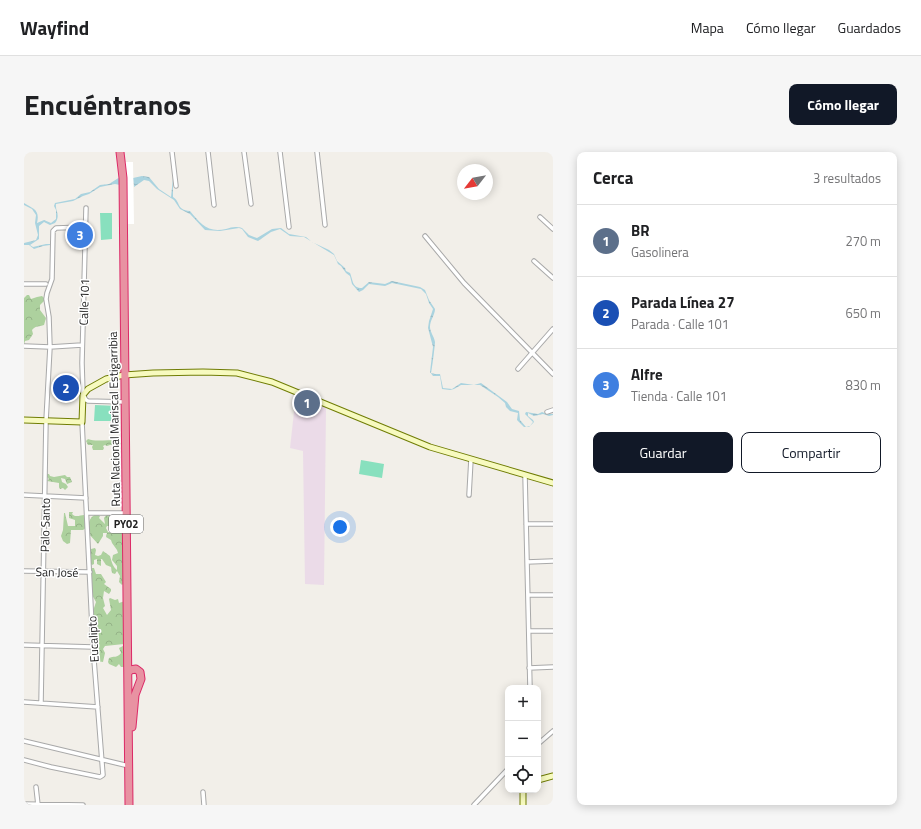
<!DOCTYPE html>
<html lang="es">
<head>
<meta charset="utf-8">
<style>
	body { margin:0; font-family:"Titillium Web",sans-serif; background:#f6f6f6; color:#202124 }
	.controls { position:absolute; right:12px; bottom:12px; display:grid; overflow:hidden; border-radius:8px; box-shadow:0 2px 10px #0003 }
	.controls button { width:36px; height:36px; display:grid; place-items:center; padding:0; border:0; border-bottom:1px solid #e0e0e0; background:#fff; color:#202124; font:20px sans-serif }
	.compass { position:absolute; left:433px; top:12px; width:36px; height:36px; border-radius:50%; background:#fff; box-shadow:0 2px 10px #0003; rotate:239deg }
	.you { position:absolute; left:316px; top:375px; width:14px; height:14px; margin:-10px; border:3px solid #fff; border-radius:50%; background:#1a73e8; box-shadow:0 0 0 6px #1a73e833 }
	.badge { display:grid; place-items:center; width:26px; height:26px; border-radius:50%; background:#111827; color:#fff; font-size:13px; font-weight:700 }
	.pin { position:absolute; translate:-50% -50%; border:2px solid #fff; box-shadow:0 1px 4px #0006 }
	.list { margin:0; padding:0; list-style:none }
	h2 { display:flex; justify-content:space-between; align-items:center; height:52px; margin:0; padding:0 16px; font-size:17px }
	h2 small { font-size:13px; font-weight:400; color:#757577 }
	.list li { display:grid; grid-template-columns:26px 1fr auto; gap:12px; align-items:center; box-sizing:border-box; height:72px; padding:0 16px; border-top:1px solid #e0e0e0 }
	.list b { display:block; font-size:15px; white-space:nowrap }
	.list p { margin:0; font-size:13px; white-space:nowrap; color:#757577 }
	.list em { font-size:13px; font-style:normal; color:#757577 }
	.actions { display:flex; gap:8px; padding:12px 16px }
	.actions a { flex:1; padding:9px 0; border:1px solid #111827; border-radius:8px; text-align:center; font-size:14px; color:#111827 }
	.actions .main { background:#111827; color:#fff }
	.icon { flex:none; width:22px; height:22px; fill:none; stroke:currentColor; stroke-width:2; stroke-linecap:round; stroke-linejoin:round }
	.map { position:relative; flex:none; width:529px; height:653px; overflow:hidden; border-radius:8px }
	header { display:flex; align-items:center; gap:24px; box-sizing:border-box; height:56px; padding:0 20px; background:#fff; border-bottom:1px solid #e0e0e0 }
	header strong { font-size:19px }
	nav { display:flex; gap:22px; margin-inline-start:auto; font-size:14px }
	.intro { display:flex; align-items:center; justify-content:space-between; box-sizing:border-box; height:96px; padding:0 24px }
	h1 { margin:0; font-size:28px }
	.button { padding:10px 18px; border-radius:8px; background:#111827; color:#fff; font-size:14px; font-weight:700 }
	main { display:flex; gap:24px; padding:0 24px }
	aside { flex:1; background:#fff; border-radius:8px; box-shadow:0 2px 10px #0003 }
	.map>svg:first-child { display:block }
	.industrial { fill:#ebdbe8 }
	.forest { fill:url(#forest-crowns) }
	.pitch { fill:#88e0be }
	.water { fill:url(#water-ripples) }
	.pier { fill:#fff }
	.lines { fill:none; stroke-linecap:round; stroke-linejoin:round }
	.street-casing { stroke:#a9a9a9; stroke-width:5.5 }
	.secondary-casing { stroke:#707d05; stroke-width:7 }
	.highway-casing { stroke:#dc2a67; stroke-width:9 }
	.street { stroke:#fff; stroke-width:3.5 }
	.secondary { stroke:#f7fabf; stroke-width:5 }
	.highway { stroke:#e892a2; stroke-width:7 }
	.labels { text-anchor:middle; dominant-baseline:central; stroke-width:3; stroke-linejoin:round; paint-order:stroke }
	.shield { fill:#fff; stroke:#646464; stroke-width:1 }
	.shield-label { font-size:11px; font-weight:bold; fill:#222 }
	.street-label { font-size:12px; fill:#222; stroke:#fff }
</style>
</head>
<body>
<header>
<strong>Wayfind</strong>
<nav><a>Mapa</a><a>Cómo llegar</a><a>Guardados</a></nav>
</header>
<div class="intro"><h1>Encuéntranos</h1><a class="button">Cómo llegar</a></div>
<main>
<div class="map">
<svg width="529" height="653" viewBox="0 0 529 653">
	<defs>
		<pattern id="forest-crowns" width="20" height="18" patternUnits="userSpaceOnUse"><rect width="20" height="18" fill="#add19e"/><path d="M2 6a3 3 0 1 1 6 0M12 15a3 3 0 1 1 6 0" fill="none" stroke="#95b388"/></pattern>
		<pattern id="water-ripples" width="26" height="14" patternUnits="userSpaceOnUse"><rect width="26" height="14" fill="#aad3df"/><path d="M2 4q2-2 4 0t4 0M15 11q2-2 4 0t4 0" fill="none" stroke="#92b5bf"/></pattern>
	</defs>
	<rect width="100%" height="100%" fill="#f2efe9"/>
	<path class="industrial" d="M272,242L302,256L300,433L281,432L279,299L266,296Z"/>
	<path class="forest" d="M3,143H5L7,147L13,145L18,144L20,146V149L16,153V158L22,166L20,173C15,175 12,173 8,178L9,182L5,188L1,189L0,193V146Z
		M64,287C75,291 86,285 97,291L94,295H93L92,293H86L83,294L81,293L79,294L80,296L79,298H69L68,295L69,293H64L62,289Z
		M23,322H25L26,324L30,325L41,323L43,325H46L48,330L43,332L41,327L37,326L38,330L42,332L44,335L41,338L39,336L36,337L35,335V331L23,329L25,327L23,325Z
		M45,360H49L48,362C52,366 56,363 60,363L62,369L61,373L63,375L59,378H47L46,391L43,392L39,389L37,384L39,378L40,361H41L44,374H51V368L45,366Z
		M73,362L76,364L75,366L81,372L80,366L83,362H88L93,372L90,374H83L82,376L84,380L87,381L91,379L93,373L99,374V432L98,433L95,430L96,424L93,419L91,422L88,421L87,415L82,413L78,407H77V414L73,412V407L70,408V412L68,413L67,412V397L71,396L72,398L71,403L74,404L77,403L79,399L86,404C88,411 89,415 93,418V414L88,408L89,403L94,401L93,398L88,391L87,388L82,385L83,381H79V384L74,392L64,381C64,373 64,365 73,362Z
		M68,416H70L72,422H77L82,430L80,432L87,437V439L85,442L80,439L79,446L81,454L79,456L83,463L87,458L85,447L86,446L91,448L94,447L95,451L101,449L102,486L100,492L81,494L79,497L81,501L79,510L73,509V495L70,494V483L72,480L69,475V471L71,469L68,462L72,450L68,443Z
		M99,494L101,496L100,515H97L95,512L92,515L85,512L84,510L85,506C89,504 94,506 97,501L95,496Z"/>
	<path class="pitch" d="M76,61H88V87L77,88Z
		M71,253L94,254V269H70Z
		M337,308L360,312L358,326L335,322Z"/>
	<path class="water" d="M118,24L125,25L135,37L147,45L149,26V45C157,50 152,58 166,59C177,72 183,81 202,77C208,75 211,74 218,76L225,83L233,86L248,77L257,76L265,82L282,85L288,90L305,98L310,102L313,109L321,116L322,119L326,121C329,128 328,136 338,136L345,130L361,132L368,129L396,135L401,138L405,148L411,157C411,163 406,168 406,175C406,180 410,184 411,190C411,193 408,218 407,221L411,222H416L419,236L428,237L437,231L450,233L457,231L483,250L488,257L495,259L496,268L502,275L506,274L509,270L501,262L502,260L514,262L518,260L523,262H529V263L525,264L519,262L510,264L504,261V264L509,268L510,270L505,275H500L493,268L494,261L486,259L482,255L481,251L474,245L456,233H437L430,237L426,238L418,237L416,224H409L406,220L409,195L404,176L405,169L409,157L405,151L402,142L397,137L368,131L361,134L345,132L339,138L335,140L328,132L326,124L322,121L317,114L314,112L310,103L280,85L266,84L256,77L247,80L234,89L224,85L218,77L215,76L196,79L181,78L166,62L156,57L150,48L133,37L125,29L120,28L110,35L109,26Z
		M96,25V33L91,32L76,35L65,42L59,44L49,49L32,52C31,59 37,63 31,71L26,73L20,70L15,74V87L6,93L9,95L22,92H27V115L26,93L19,94L10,97L5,93H0V91L12,88L14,83L11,71L12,63L8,57L0,53V51C10,57 16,58 13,71L20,68L27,71L32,67V58L30,54L31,51L51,47L57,42L66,40L76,33L85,32Z"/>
	<path class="pier" d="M95,10H109L110,72H96Z"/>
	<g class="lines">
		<defs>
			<path id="street" d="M148,0L152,34
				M184,0L190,53
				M220,0L227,52
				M256,0L265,75
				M293,0L301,73
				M62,56L58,211L59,243L62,248L64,249L101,250
				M516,65L529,77
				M401,84L440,131L529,222
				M510,109L529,126
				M0,132H22
				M0,194L26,195L58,193
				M494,217L529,177
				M523,260L529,258
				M501,323L506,536
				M0,343L62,346
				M445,343L447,307
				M63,361H102
				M502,372H529
				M503,410L529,409
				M0,419L66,420
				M504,443H529
				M505,479H529
				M0,493L69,495
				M505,516L529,515
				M0,550L74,555
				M17,551L22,269L26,195L25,165L22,147L23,141L28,127L29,79L32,76L62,75
				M0,589L105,614
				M514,592L529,579
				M0,608L27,615L76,625L79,623L69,495L58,270
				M12,635L14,653
				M179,640L180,653
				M0,652L59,653
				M450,653L484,617"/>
			<path id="secondary" d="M0,268L58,270L59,243L64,237L82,227L100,223L129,221L179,220L213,221L248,230L406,295L529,331
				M514,628L529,624
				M499,638V653"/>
			<path id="highway" d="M96,0L99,26L105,653
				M104,521L106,518L112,517L116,520L117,527L111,543L108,575"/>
		</defs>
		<use href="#street" class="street-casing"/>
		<use href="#secondary" class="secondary-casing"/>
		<use href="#highway" class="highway-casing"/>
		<use href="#street" class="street"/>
		<use href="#secondary" class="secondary"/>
		<use href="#highway" class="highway"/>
	</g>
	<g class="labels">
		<rect class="shield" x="85" y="363" width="34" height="18" rx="3"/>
		<g class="shield-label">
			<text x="102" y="372">PY02</text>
		</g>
		<g class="street-label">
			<text transform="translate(60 150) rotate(-88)">Calle 101</text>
			<text transform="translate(90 267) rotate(-91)">Ruta Nacional Mariscal Estigarribia</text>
			<text transform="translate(21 373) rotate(-89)">Palo Santo</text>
			<text transform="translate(33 420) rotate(1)">San José</text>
			<text transform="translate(69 487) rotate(-93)">Eucalipto</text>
		</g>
	</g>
</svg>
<div class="controls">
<button>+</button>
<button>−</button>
<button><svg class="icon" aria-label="locate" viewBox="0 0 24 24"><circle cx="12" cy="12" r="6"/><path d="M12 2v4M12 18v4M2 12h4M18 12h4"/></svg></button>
</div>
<svg class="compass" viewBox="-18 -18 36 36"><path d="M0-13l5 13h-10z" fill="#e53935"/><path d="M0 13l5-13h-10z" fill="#757577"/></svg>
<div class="you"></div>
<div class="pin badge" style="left:283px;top:251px;background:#5c6f8a">1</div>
<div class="pin badge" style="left:42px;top:236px;background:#1a4fb4">2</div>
<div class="pin badge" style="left:56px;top:83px;background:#3f7fe0">3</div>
</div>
<aside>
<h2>Cerca<small>3 resultados</small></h2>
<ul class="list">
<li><span class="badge" style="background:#5c6f8a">1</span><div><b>BR</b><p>Gasolinera</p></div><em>270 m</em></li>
<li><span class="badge" style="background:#1a4fb4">2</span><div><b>Parada Línea 27</b><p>Parada · Calle 101</p></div><em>650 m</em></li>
<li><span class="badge" style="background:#3f7fe0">3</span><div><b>Alfre</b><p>Tienda · Calle 101</p></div><em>830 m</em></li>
</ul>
<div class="actions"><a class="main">Guardar</a><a>Compartir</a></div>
</aside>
</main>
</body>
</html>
